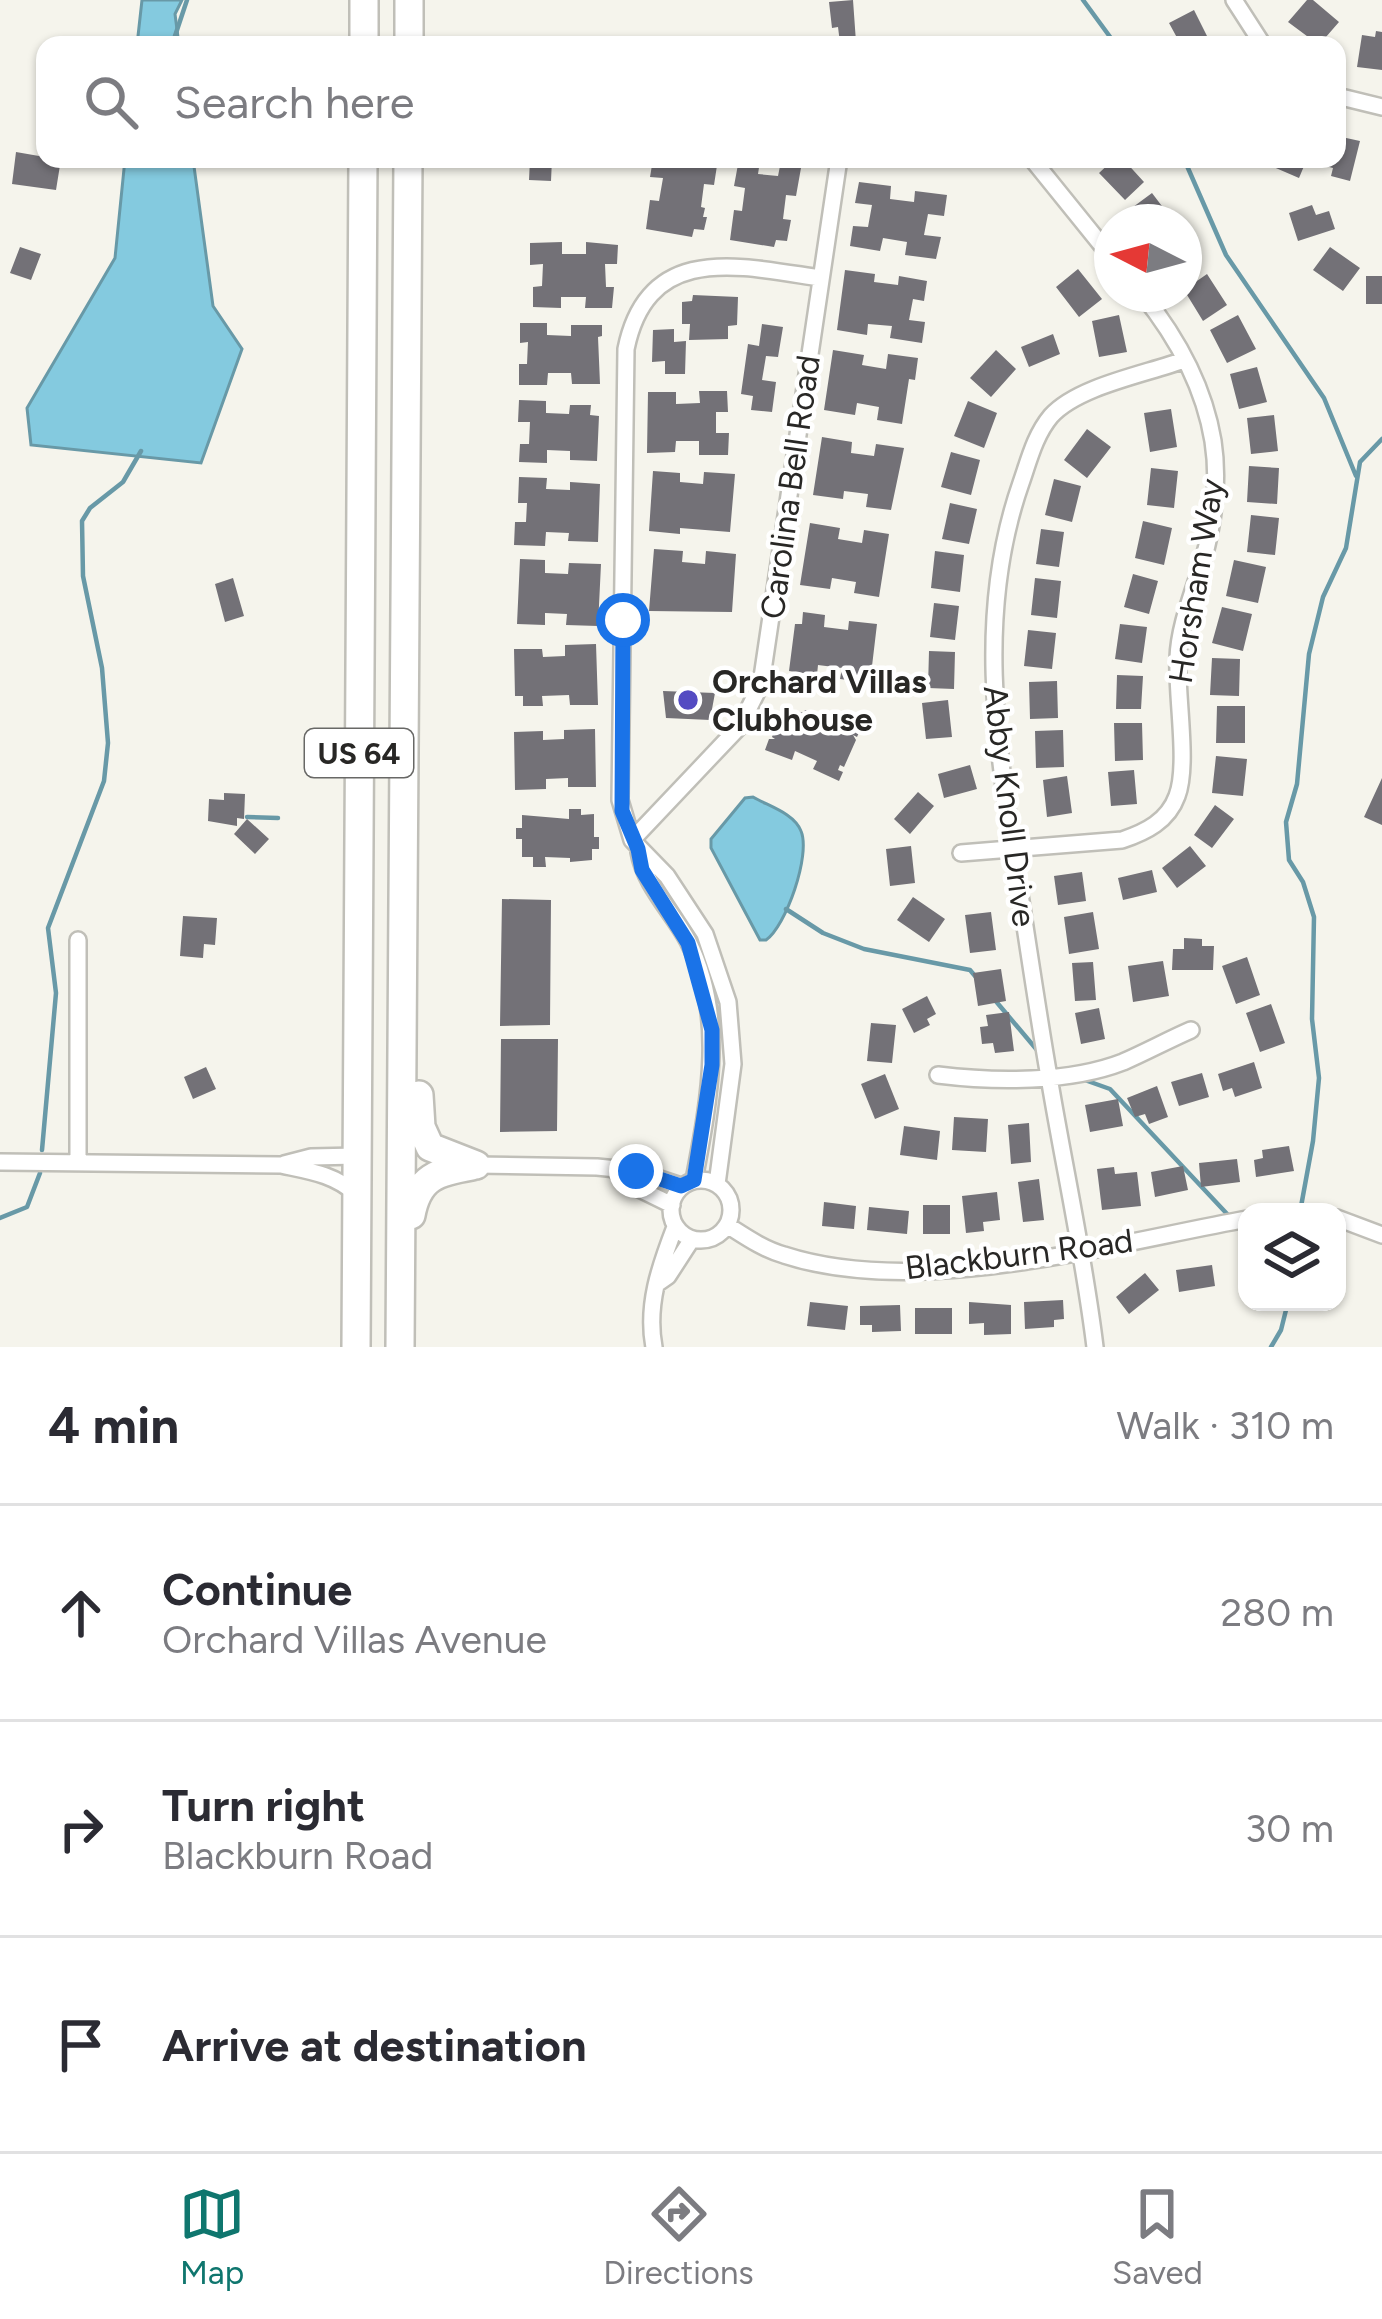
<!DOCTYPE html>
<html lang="en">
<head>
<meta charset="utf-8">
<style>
	body { margin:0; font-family:Figtree,sans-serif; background:#f7f7f7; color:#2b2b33 }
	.controls { position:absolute; right:36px; bottom:36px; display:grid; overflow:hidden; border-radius:24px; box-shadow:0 3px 9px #0004 }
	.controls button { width:108px; height:108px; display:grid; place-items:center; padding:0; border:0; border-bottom:3px solid #e1e1e2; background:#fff; color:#2b2b33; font:60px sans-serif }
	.compass { position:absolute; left:1094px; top:204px; width:108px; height:108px; border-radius:50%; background:#fff; box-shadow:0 3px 9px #0004; rotate:276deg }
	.stop { position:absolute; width:36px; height:36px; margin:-27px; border:9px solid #1a73e8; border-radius:50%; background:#fff }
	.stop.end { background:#1a73e8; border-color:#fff; box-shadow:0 3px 12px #0008 }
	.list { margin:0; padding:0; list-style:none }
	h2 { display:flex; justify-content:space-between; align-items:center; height:156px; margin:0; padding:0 48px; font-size:51px }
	h2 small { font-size:39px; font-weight:400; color:#7c7c81 }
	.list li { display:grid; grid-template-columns:78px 1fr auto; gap:36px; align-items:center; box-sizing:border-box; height:216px; padding:0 48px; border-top:3px solid #e1e1e2 }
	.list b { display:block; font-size:45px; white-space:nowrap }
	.list p { margin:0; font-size:39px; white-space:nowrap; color:#7c7c81 }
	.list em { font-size:39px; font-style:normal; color:#7c7c81 }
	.icon { flex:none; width:66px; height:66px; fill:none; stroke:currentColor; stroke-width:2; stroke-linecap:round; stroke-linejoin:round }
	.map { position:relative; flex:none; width:1382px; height:1347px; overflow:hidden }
	.search { position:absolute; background:#fff; box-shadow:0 3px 9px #0004; left:36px; right:36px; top:36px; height:132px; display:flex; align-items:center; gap:30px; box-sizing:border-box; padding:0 42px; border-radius:24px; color:#7c7c81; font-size:45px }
	.sheet { height:804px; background:#fff }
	nav { display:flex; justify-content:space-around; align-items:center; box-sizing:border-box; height:168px; border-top:3px solid #e1e1e2; background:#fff; font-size:33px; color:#7c7c81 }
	nav a { display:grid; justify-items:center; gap:6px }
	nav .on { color:#0f766e }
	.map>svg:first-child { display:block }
	.water { fill:#84cadf; stroke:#6899a7; stroke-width:3 }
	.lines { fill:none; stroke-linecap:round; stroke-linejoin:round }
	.stream { stroke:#6899a7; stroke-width:4.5 }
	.building { fill:#737177 }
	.street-casing { stroke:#c0bfb8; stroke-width:20 }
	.highway-casing { stroke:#c0bfb8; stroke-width:32 }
	.street { stroke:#fff; stroke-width:15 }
	.highway { stroke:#fff; stroke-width:27 }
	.route { stroke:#1a73e8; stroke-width:15 }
	.poi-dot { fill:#544bc2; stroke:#fff; stroke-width:4.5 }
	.labels { text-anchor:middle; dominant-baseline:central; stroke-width:9; stroke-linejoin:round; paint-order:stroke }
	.shield { fill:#fff; stroke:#686866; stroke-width:3 }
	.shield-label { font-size:30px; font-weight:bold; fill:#282725 }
	.street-label { font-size:33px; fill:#282725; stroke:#fff }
	.poi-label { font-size:33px; font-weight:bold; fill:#282725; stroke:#fff; text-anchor:start }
</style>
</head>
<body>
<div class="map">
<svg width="1382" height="1347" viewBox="0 0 1382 1347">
	<rect width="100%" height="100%" fill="#f5f4ec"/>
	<path class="water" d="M142,0H182L175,14L179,45H137Z
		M125,159H193L213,306L242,349L201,463L31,445L27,408L115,258Z
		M753,797C768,806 794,813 801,831C811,855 786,926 766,940H760L711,848V839L745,798Z"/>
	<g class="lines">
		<path class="stream" d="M1083,0L1116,45
			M172,45L187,0
			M1184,159L1226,255L1324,398L1356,476
			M247,817L278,818
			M786,909L823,933L864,949L970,970L975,976
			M994,999L1037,1050
			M1082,1079L1110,1089L1229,1216
			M42,1150L56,993L48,928L104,781L108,743L102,668L83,576L82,521L90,508L123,482L141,451
			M1300,1212L1313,1141L1319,1078L1312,1019L1314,917L1303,882L1289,860L1286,822L1297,784L1309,654L1323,597L1346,548L1360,462L1382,439
			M0,1218L27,1207L40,1173
			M1271,1347L1281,1330L1288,1302"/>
	</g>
	<path class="building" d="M853,0L856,42L840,43L838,27L832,28L829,2Z
		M1307,0H1313L1339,22L1319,45L1288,22Z
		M1194,10L1211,44L1209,45H1181L1169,23Z
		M1376,31L1382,32V70L1357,67L1362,35L1375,37Z
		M43,135L45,159H61L56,190L12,184L16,152L39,156Z
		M1337,136L1360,141L1350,181L1331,176L1333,168L1322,165L1323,159H1337Z
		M530,159H552L551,181L529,180Z
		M653,159H675L674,163L698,166L699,159H718L714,185L704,184L701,207L705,208L703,217H707L704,230L694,229L692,237L646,229L650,200L659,201L663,178L650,177Z
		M739,159L760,161L758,174L778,176L780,166L801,168L796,196L786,195L783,219L791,220L787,241L776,240L774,247L730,240L734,210L742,211L745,188L734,186Z
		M1114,159H1123L1144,182L1125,200L1099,173Z
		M1265,159H1307L1299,178L1264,163Z
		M859,182L891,186L890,199L914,202L915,191L947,195L944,216L928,214L924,235L941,237L936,259L905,255L907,242L883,238L880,251L850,246L853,226L868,227L872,205L855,203Z
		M1152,193L1174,222H1138L1129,210Z
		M1312,205L1316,215L1329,211L1335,229L1298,241L1289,213Z
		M562,242V254H586V242L618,245L617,264H605L606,287H614L612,308H585L586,297H561V308L533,307V287L542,286L543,264L530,265V243Z
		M1184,242L1200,262L1184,276Z
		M20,247L41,254L31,280L10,273Z
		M1330,247L1360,268L1343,291L1313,270Z
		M1078,269L1102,299L1079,317L1056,287Z
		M845,270L875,274L874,282L898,285L899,276L927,281L924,301L913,299L909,320L925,322L922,343L890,338L892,326L868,324L867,335L837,330Z
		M1207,274L1227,305L1203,321L1184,290Z
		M1366,276H1382V304H1366Z
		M693,295L738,297L737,325L728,326V339L689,340L690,324H682V302L692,301Z
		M1119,315L1127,352L1099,357L1092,321Z
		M1238,315L1256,349L1227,363L1210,330Z
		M520,323H547V335L571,336V325H602V336L598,337L600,384H572L571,373H548L547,385H519V364H527L528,342L520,343Z
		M762,324L783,327L778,357L766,356L762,380L776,382L772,412L751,410L753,396L741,394L748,344L759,346Z
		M674,329V342L686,341L685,374H665V361L652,362L653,330Z
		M1053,334L1060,354L1029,367L1021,347Z
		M833,350L864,355L862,365L886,369L888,354L918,358L915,380L909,379L902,424L877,420L879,407L857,403L855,415L824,410Z
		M996,350L1016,369L991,397L970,378Z
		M1257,367L1267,402L1239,409L1230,374Z
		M699,391H727L728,412H716V433H729L728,455H699V441H676L675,452L647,453L648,392H676V404L700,403Z
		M519,400L546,401V413L569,414L570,405H591L590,415L599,416L597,461L570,460V451L547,450V463L519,462L520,444H529L530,422H518Z
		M968,401L997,413L984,448L954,436Z
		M1171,409L1177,447L1150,452L1144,413Z
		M1274,415L1278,451L1251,454L1247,418Z
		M1087,429L1111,447L1087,478L1064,460Z
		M822,437L852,442L851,453L874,456L876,444L904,448L891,510L866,507L868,494L844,491L843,499L813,495Z
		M951,452L980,460L971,495L941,487Z
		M1249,466L1279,468L1277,504L1247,502Z
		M1151,468L1178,471L1174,508L1147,505Z
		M653,471L680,473V482L703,484L704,472L735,474L730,532L680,528V534L649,531Z
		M519,477L547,478L546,489L570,490V482L600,484L598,542L568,541L569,533L546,532L545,546L514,545L515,522H526L527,503H518Z
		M1054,479L1081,486L1072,522L1045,515Z
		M950,503L977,509L969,544L942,539Z
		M1251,515L1279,518L1275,555L1247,552Z
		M1143,521L1172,528L1164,565L1135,558Z
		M810,523L840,528L838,539L862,543L864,530L889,534L879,597L854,593L856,582L832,578L830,589L800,585Z
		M1041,529L1064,532L1059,567L1036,564Z
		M654,549L683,551L682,562L705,564L706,551L736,554L732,612L649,611Z
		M935,551L964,555L960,592L931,588Z
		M520,559L545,560V573L568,574L569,563L601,564L598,626L566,625L567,614L545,613V625L517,624Z
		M1234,560L1266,567L1258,603L1226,596Z
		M1133,574L1158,581L1149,614L1124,607Z
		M233,578L244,616L225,622L215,584Z
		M1035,578L1061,581L1057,618L1031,615Z
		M934,603L959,606L955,640L930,637Z
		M1222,607L1252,614L1243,651L1212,643Z
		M803,612L825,615L824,627L848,630L849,621L877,624L870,683L840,679L842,668L818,665L817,675L789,671L795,624H802Z
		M1120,624L1147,627L1142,663L1115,659Z
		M1028,630L1056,633L1052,669L1024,666Z
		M596,644L598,705H570L569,695L542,696L543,706H523V696H515L514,649H542L543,657L565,656V645Z
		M929,651L955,652L954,689L928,688Z
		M1212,658L1240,659L1239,696L1210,695Z
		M1117,675L1143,676L1141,709H1116Z
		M1057,681L1058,718L1030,719L1029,682Z
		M663,691L715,693L710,720L666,718Z
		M948,700L952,737L926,739L922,703Z
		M1217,706H1245V743H1216Z
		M782,707L804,713L805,710L811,712L808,718L833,728L837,720L861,728L857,737L853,735L856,740L844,767L840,765L838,770L843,772L839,781L813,769L817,761L795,751L792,760L765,750L769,739H775L772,737Z
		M1114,723H1142L1143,760L1115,761Z
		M595,729L596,787H568V778L546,779V789L515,790L514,732L543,731V740L564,739V730Z
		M1063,730L1064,767L1036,768L1035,731Z
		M1216,756L1247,759L1243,796L1212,793Z
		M970,765L977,789L944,798L938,774Z
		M1134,770L1137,804L1111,806L1108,772Z
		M1067,776L1072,813L1047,817L1043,780Z
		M1382,778V825L1364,817Z
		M918,792L934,806L910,834L894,819Z
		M224,793L245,794L244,819L237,818V826L208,821L209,799L224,800Z
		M1215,805L1234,819L1212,848L1194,835Z
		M569,809H581V815L594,814V837H599V849H592V860L570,862V858L545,857L546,867H533V857H522V839H516V828H522V815L569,819Z
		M247,819L269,839L255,854L234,834Z
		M911,846L915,883L890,886L886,849Z
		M1190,846L1206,866L1177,888L1162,868Z
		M1152,870L1157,892L1123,900L1118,878Z
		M1082,872L1086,901L1058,905L1054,876Z
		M913,897L945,919L929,942L897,920Z
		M502,899L551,900L550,1025L500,1026Z
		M991,912L996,950L970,953L965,915Z
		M1093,912L1099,949L1069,954L1064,917Z
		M183,916L217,918L215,945L204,944L203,958L180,956Z
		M1184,938L1202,939V946H1214L1213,970H1172L1173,949H1184Z
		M1247,957L1260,995L1236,1004L1222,966Z
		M1163,961L1169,996L1133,1002L1128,966Z
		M1093,962L1096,1000L1075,1001L1072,963Z
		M1001,969L1006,1001L978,1006L973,973Z
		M927,996L936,1014L927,1019L930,1025L914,1033L902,1009Z
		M1271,1004L1285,1043L1260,1052L1246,1013Z
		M1099,1008L1105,1039L1081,1044L1075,1013Z
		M1009,1012L1014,1051L995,1053L993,1043L982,1044L980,1027L988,1026L986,1015Z
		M871,1023L896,1025L892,1063L867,1061Z
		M501,1039H558L557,1131L500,1132Z
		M1254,1062L1262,1088L1235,1097L1232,1088L1223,1091L1218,1074Z
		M206,1067L216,1089L193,1099L184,1077Z
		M1202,1073L1209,1097L1179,1106L1171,1082Z
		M885,1074L899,1109L875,1119L861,1084Z
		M1157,1086L1168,1117L1149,1124L1145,1114L1135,1117L1127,1098Z
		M1118,1099L1123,1126L1090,1132L1085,1105Z
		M954,1117L988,1119L986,1152L952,1150Z
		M1029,1123L1031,1162L1011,1164L1008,1125Z
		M904,1126L940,1131L937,1160L900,1155Z
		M1289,1146L1294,1171L1256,1177L1254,1160L1263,1158L1262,1150Z
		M1237,1159L1240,1182L1201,1187L1199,1163Z
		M1183,1166L1188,1190L1155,1197L1151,1172Z
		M1114,1167L1115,1174L1137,1172L1141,1206L1102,1210L1097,1169Z
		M1039,1179L1044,1220L1023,1222L1018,1182Z
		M997,1192L1000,1220L983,1222L984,1231L966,1233L962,1196Z
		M824,1202L856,1206L854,1229L822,1226Z
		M923,1205H950V1234H923Z
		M869,1207L909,1211L907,1234L867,1230Z
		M1212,1265L1215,1286L1179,1292L1176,1270Z
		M1145,1273L1159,1290L1129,1314L1116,1297Z
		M1063,1300L1064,1319L1054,1320V1327L1025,1329L1024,1302Z
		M810,1302L848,1306L845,1330L807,1326Z
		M969,1302L1011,1305V1334L984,1335V1323L969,1324Z
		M900,1305L901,1331L872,1332V1325H860V1306Z
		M915,1308H952V1334H915Z"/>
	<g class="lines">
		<defs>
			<path id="street" d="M1234,0L1263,45
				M1337,96L1382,107
				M1032,159L1112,258
				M632,840L740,726L761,684L839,159
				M639,852C645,886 672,911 688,941C726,1016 709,1101 694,1180
				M961,853L1122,840C1146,832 1168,821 1177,796C1189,765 1176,695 1178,658C1179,625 1194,591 1203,560C1214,523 1219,480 1213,441C1204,387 1176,336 1142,294
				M938,1075C995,1082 1069,1083 1123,1062C1146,1052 1168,1040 1191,1030
				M0,1162L281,1165C309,1171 334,1174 356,1194
				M78,1162V940
				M284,1164L311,1157L357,1156
				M476,1165L597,1167L636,1171L681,1186
				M616,1171L625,1182L672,1205
				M671 1210a30 30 0 1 1 60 0a30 30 0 1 1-60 0Z
				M717,1184L733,1064L728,1002L705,934L667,876L632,840L620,800L626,349C648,242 739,266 820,278
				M1337,1218L1382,1235
				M727,1225C746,1237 763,1249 784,1255C919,1299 1109,1244 1247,1219
				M658,1283L668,1276L692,1239
				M654,1347C646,1305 660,1266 675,1227
				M1095,1347C1084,1256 1064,1167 1049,1077C1038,1014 1029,951 1019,888C998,751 974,617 1021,483C1029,460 1035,435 1051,416C1078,386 1146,374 1184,360"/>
			<path id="highway" d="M364,45V0
				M409,45V0
				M419,1095L421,1127L430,1147L476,1165
				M411,1215C418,1177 437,1172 472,1166
				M356,1347L363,159
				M400,1347L408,159"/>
		</defs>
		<use href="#street" class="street-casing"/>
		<use href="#highway" class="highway-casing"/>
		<use href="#street" class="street"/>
		<use href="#highway" class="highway"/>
	</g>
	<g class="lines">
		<path class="route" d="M623,620L622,811L638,849L642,870L688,943L712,1030V1065L694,1180L681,1186L636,1171"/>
	</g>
	<circle class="poi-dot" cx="688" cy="700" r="12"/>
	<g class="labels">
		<rect class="shield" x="305" y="729" width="108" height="48" rx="9"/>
		<g class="shield-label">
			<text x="359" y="753">US 64</text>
		</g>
		<g class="street-label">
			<text transform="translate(790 487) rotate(-82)">Carolina Bell Road</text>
			<text transform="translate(1196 581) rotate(-81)">Horsham Way</text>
			<text transform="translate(1010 806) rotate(83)">Abby Knoll Drive</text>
			<text transform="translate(1019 1254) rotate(-7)">Blackburn Road</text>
		</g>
		<g class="poi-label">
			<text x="712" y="681">Orchard Villas<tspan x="712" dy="38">Clubhouse</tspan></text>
		</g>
	</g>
</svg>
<div class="controls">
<button><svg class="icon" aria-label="layers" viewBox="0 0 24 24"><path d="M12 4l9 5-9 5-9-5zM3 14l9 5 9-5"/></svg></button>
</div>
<svg class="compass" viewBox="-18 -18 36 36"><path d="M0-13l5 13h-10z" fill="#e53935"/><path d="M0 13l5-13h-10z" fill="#7c7c81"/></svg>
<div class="stop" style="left:623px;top:620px"></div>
<div class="stop end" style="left:636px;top:1171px"></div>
<div class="search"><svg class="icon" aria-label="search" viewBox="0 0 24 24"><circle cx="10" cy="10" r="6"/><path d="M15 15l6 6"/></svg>Search here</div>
</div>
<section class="sheet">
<h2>4 min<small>Walk · 310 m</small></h2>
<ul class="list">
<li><svg class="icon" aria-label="ahead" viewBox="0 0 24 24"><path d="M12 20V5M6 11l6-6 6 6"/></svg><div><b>Continue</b><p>Orchard Villas Avenue</p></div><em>280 m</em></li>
<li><svg class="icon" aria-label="right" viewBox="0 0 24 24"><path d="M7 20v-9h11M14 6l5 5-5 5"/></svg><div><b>Turn right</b><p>Blackburn Road</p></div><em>30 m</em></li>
<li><svg class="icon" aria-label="arrive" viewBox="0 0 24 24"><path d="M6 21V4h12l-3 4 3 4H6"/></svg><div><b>Arrive at destination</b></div></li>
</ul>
</section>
<nav>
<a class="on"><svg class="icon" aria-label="map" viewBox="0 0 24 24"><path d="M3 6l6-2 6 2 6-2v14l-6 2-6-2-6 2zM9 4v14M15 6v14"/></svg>Map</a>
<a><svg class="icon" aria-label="directions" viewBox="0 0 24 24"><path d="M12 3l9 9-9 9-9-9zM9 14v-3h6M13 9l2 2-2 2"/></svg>Directions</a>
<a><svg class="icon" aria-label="saved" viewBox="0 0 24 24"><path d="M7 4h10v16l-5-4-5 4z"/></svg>Saved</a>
</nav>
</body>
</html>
